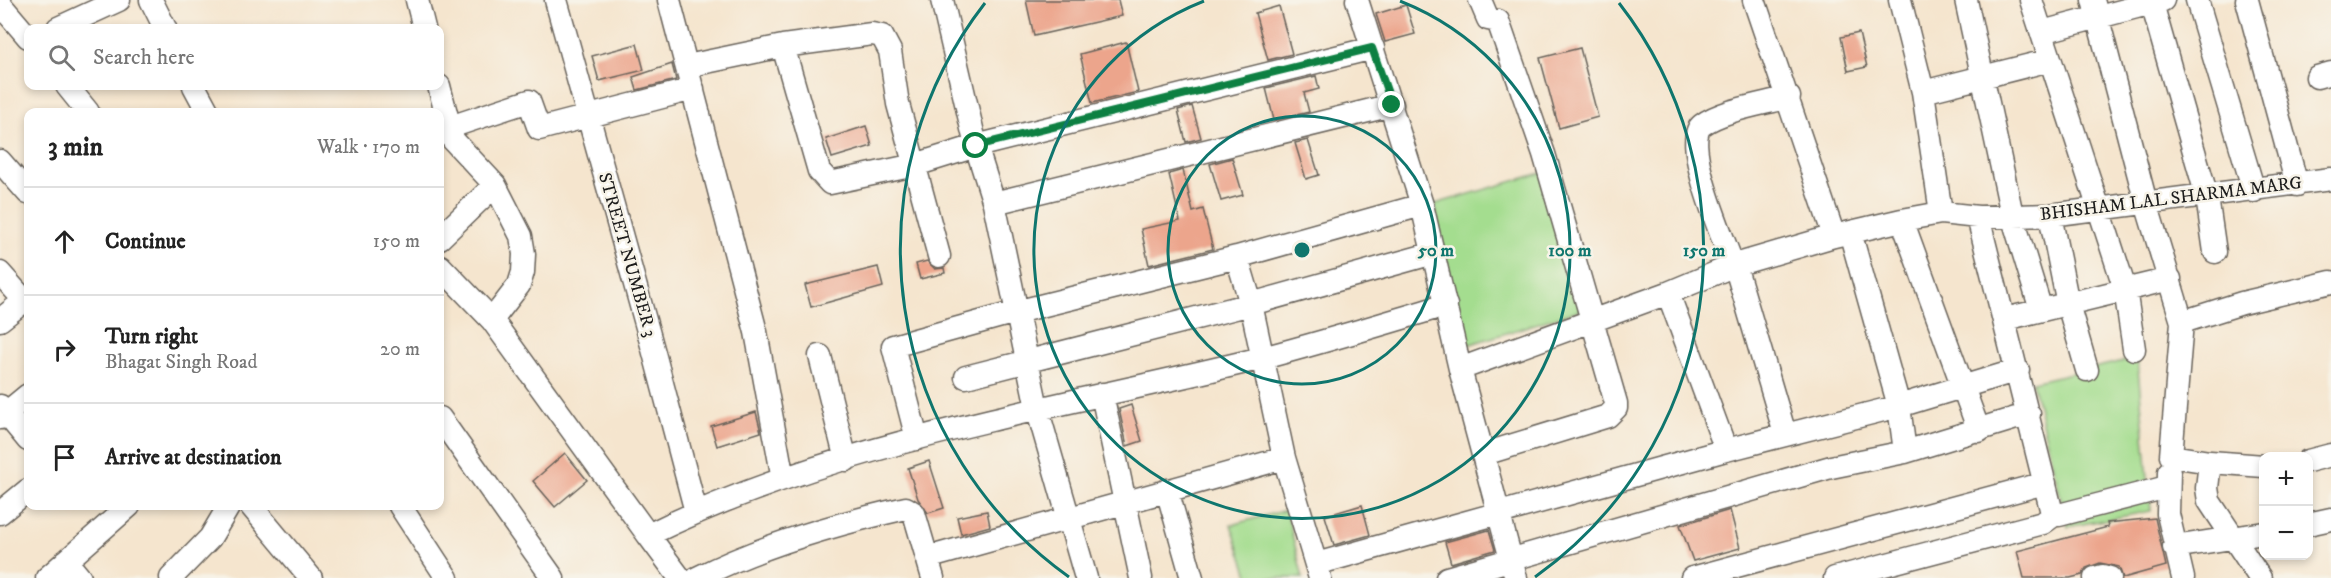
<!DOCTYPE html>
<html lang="en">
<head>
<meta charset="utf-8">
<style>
	body { margin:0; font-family:"IM FELL DW Pica",serif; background:#f2f2f2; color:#222 }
	.controls { position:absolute; right:18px; bottom:18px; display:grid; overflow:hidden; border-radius:12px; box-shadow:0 3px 9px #0003 }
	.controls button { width:54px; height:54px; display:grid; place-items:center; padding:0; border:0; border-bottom:2px solid #e0e0e0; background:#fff; color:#222; font:30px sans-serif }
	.stop { position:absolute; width:18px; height:18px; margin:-14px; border:4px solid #0b8043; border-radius:50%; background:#fff }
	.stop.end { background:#0b8043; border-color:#fff; box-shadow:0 2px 6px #0008 }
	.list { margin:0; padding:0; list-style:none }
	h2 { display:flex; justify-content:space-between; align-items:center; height:78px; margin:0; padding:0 24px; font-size:26px }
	h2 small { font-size:20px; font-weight:400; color:#767676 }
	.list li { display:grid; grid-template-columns:39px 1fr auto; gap:18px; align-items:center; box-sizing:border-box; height:108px; padding:0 24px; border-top:2px solid #e0e0e0 }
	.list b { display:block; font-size:22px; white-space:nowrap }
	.list p { margin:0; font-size:20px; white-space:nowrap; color:#767676 }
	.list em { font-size:20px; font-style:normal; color:#767676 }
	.icon { flex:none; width:33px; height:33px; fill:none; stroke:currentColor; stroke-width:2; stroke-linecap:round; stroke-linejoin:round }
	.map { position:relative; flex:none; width:2331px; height:578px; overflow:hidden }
	.search { position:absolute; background:#fff; box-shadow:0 3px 9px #0003; left:24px; top:24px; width:420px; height:66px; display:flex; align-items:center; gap:15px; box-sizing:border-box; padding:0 21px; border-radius:12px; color:#767676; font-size:22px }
	.panel { position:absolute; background:#fff; box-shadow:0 3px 9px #0003; left:24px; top:108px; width:420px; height:402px; border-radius:12px }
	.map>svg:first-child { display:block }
	.green { fill:#a4dd8f; stroke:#607c56; stroke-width:1.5 }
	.building { fill:#eca58c }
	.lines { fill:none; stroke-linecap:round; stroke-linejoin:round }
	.minor-casing { stroke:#68625a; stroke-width:25 }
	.minor { stroke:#fff; stroke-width:22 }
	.route { stroke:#0b8043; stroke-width:8 }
	.ring { fill:none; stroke:#0f766e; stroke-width:3 }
	.labels { text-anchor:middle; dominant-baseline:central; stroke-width:5; stroke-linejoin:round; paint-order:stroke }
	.street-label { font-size:18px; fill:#1c1c1c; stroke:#f7f3e8 }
	.centre { fill:#0f766e; stroke:#f7f3e8; stroke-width:3 }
	.ring-label { font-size:18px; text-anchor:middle; font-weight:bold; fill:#0f766e; stroke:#f7f3e8; stroke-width:5; stroke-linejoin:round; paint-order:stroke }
</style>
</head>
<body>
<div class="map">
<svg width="2331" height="578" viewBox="0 0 2331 578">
	<rect width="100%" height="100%" fill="#f7f3e8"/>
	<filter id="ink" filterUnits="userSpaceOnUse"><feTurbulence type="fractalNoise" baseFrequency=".0167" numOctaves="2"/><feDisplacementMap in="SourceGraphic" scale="12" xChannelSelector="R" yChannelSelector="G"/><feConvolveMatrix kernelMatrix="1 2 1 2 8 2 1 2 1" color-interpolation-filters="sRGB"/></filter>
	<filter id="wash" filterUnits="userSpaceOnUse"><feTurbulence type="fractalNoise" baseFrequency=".008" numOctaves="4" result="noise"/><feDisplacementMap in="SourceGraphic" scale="24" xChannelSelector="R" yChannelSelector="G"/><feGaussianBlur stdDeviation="1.35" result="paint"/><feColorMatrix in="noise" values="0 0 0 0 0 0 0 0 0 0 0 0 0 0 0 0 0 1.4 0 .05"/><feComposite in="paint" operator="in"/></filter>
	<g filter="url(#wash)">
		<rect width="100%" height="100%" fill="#f5e5ce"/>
		<path class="green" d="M1545,172L1583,309L1468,345L1446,273L1435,204Z
			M2137,358L2151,511L2068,527L2032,382Z
			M1286,510L1303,578H1249L1231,525Z"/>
		<g id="blocks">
			<path class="building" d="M1026,0H1118L1122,16L1034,36Z
				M1406,5L1415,34L1385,42L1376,14Z
				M1279,6L1292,54L1268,60L1255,13Z
				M1859,33L1867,67L1848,71L1841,37Z
				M1126,42L1138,92L1092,103L1080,54Z
				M637,44L644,70L599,81L592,56Z
				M1580,48L1598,117L1559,128L1540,58Z
				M672,64L676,80L637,90L633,77Z
				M1316,76L1319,89L1304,93L1309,112L1274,120L1266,88Z
				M1192,106L1201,138L1186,142L1178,110Z
				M866,126L872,146L832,158L826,139Z
				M1308,140L1319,175L1306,179L1295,143Z
				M1232,158L1243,195L1221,201L1210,164Z
				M1183,170L1193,212L1203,209L1213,249L1149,265L1141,229L1180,221L1169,174Z
				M927,261L935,269L944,268L945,273L920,279L916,264Z
				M878,267L883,287L811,307L805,285Z
				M1131,405L1142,441L1127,446L1119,409Z
				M756,412L761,432L717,446L711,426Z
				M565,453L587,480L555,507L533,481Z
				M929,461L944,508L928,513L918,499L908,468Z
				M1362,505L1370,535L1334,545L1325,516Z
				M1730,510L1740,548L1693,561L1680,525Z
				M987,511L990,526L961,534L957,517Z
				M2155,518L2166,566L2123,578L2119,567L2100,563L2086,568L2082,575L2070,578H2024L2017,551L2108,527L2107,523Z
				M1489,530L1495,550L1451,563L1445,542Z"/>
		</g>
	</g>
	<g filter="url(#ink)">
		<use href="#blocks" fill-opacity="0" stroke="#68625a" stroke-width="1.5"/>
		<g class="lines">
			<defs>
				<path id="minor" d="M151,0L165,28
					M417,0L424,28
					M556,0L653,349L696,512
					M669,0L756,332L783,479
					M942,0L976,146L994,203L1037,408L1086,578
					M1357,0L1422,205L1460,369L1516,578
					M1480,0L1488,19L1498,21L1544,154L1616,403V408L1608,416L1484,454
					M1754,0L1834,236
					M1900,0L1923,92L1941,213
					M1966,0L2012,215L2041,310
					M2031,0L2125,289L2134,349
					M2093,0L2146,203L2182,322L2171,456L2210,462L2207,488L2209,501L2260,578
					M2151,0L2207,197L2215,252
					M2197,0L2254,191
					M2247,0L2297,185
					M0,4L28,37
					M58,28L119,0
					M2042,32L2163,0
					M783,46L819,171L830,183L915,165L976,146L1373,48
					M687,66L783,46L872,34L882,36L890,51L898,104L939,256
					M2317,77L2331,73
					M67,86L88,112
					M194,86L208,112
					M439,86L453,140L495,185L521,236L524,254L523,272L519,285L492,320
					M1923,92L2050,60
					M450,127L529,101L539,129L693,89
					M0,161L28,193
					M994,203L1392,105
					M2050,215L2068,304L2087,370
					M1978,217L2052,513L2059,515L2167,487
					M1902,220L1979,431
					M1850,232L1899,406L1905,452
					M440,238L495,185
					M1237,257L1251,304L1284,458L1320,578
					M440,266L492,320L648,535
					M0,273L25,301
					M1668,293L1726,450
					M2005,319L2170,279
					M0,320L28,298
					M2182,322L2242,303L2331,282
					M820,356L846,460
					M1460,369L1668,293L1735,265L1834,236L1902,220L1941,213L1978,217L2050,215L2331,179
					M966,377L1251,304L1434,253
					M1102,394L1141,578
					M0,406L28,440
					M0,418L28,395
					M440,418L553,578
					M1785,434L1735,265L1731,260C1723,238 1681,141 1702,125C1722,110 1764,104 1789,97
					M917,439L893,346L1016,312L1237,257L1422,205
					M2308,461L2331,455
					M2210,462L2264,466
					M2169,472L2168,514L2183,578
					M1167,490L1192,578
					M251,506L311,578
					M400,506L447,578
					M0,513L28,490
					M2308,524L2331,519
					M2174,547L2264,533
					M927,558L1284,458
					M66,561L80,578
					M1316,564L1726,450L1899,406L2018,370
					M47,578L129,506
					M171,578L210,538L229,506
					M680,578L648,535C840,440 1056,409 1262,358C1324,342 1385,323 1446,305
					M697,578C762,545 835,524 906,508L914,513L933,578
					M1447,578L1831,467L1905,452L2029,414
					M1692,578L2045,483
					M1835,578L2043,523L2054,515
					M2095,578L2103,576L2110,578"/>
			</defs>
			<use href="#minor" class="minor-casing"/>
			<use href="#minor" class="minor"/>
		</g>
	</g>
	<g class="lines" filter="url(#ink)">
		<path class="route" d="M976,146L1372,48L1392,105"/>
	</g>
	<g class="ring">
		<circle cx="1302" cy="250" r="134"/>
		<path d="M1400 1A268 268 0 1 1 1204 1"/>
		<path d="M1069 577A402 402 0 0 1 985 3M1619 3A402 402 0 0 1 1535 577"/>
	</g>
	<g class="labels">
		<g class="street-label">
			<text transform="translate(2171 199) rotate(-7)">BHISHAM LAL SHARMA MARG</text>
			<text transform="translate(627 255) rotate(74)">STREET NUMBER 3</text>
		</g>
	</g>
	<circle cx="1302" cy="250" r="9" class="centre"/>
	<g class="ring-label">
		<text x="1436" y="256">50 m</text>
		<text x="1570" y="256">100 m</text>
		<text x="1704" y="256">150 m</text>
	</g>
</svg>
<div class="controls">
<button>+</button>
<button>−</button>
</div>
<div class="stop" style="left:976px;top:146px"></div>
<div class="stop end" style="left:1392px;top:105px"></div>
<div class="search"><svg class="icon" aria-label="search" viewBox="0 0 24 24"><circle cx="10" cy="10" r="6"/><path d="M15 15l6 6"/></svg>Search here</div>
<section class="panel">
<h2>3 min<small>Walk · 170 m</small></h2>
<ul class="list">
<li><svg class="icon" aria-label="ahead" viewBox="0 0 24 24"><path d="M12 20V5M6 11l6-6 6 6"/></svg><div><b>Continue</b></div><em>150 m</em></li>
<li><svg class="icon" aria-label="right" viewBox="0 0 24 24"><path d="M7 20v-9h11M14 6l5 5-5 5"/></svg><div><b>Turn right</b><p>Bhagat Singh Road</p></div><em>20 m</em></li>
<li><svg class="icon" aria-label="arrive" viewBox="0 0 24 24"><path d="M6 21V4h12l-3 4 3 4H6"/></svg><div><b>Arrive at destination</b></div></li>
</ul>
</section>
</div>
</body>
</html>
